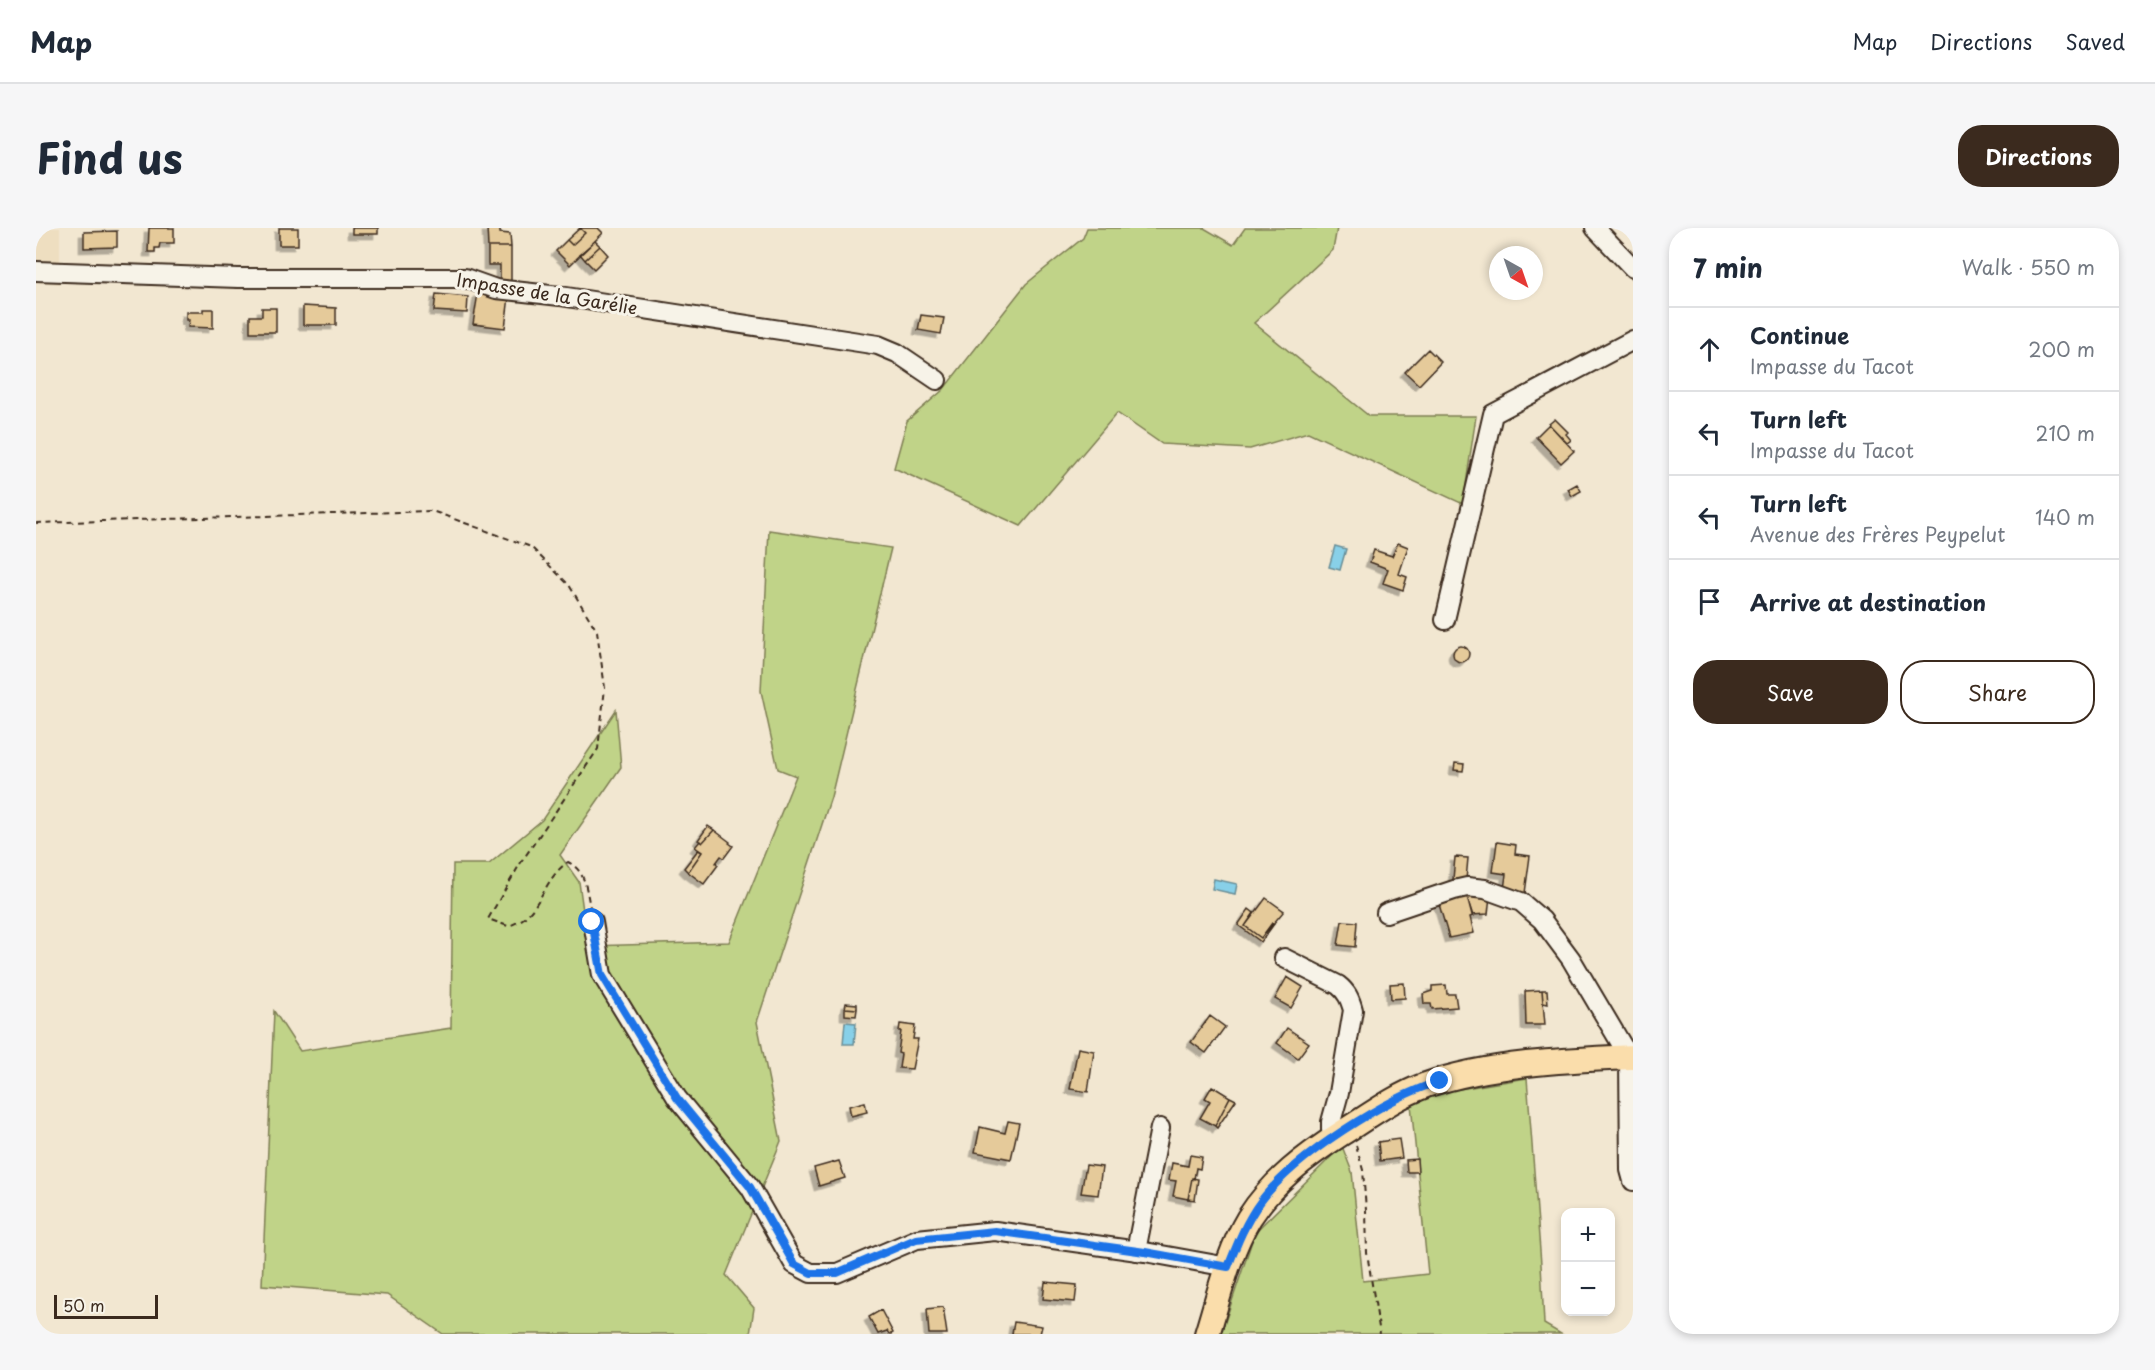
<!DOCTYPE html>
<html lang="en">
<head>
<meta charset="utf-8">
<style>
	body { margin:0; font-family:"Playpen Sans",sans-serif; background:#f6f6f7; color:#1f2937 }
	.controls { position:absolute; right:18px; bottom:18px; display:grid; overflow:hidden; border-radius:12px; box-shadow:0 3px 9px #0003 }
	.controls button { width:54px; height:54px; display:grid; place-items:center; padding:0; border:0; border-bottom:2px solid #e0e1e3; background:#fff; color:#1f2937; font:30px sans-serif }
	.compass { position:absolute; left:1453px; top:18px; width:54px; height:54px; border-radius:50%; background:#fff; box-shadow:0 3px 9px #0003; rotate:140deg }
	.scale { position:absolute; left:18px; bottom:15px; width:104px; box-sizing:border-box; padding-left:6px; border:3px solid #3b2a1e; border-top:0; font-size:16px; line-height:21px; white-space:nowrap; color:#3b2a1e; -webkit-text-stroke:4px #f7f3e8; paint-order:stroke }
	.stop { position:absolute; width:18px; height:18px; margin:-14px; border:4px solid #1a73e8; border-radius:50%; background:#fff }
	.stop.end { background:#1a73e8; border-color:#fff; box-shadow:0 2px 6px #0008 }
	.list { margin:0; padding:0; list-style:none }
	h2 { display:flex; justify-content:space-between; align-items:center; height:78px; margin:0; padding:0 24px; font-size:26px }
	h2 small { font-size:20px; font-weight:400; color:#747a83 }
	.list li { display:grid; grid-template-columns:39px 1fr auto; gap:18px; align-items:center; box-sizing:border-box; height:84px; padding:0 24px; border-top:2px solid #e0e1e3 }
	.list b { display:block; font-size:22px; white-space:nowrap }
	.list p { margin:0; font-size:20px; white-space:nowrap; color:#747a83 }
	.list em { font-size:20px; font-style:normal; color:#747a83 }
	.actions { display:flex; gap:12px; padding:18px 24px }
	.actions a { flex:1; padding:14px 0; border:2px solid #3b2a1e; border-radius:24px; text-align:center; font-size:21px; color:#3b2a1e }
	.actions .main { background:#3b2a1e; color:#fff }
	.icon { flex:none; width:33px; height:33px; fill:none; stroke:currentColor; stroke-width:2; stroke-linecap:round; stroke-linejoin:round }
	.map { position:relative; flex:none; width:1597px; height:1106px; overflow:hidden; border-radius:24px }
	header { display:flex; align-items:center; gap:36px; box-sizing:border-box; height:84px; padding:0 30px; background:#fff; border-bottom:2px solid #e0e1e3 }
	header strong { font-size:28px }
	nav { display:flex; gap:33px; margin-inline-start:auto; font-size:21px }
	.intro { display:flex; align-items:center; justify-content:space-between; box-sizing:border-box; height:144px; padding:0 36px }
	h1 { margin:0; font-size:42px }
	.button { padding:15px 27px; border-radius:24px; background:#3b2a1e; color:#fff; font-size:21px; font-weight:700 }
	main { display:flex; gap:36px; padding:0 36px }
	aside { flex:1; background:#fff; border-radius:24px; box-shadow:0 3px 9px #0003 }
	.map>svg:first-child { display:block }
	.built { fill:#eedec0 }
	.green { fill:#c0d388; stroke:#7e7e53; stroke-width:1.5 }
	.water { fill:#88d0e8; stroke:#698e97; stroke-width:1.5 }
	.building { fill:#e5ca9a; stroke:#3b2a1e; stroke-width:1.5; filter:url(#shadow) }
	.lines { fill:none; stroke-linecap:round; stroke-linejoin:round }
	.minor-casing { stroke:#3b2a1e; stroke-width:22 }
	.major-casing { stroke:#3b2a1e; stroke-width:28 }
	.path { stroke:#3b2a1e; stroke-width:2; stroke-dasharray:6 4.5; stroke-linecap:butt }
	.minor { stroke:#f7f3e8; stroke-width:18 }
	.major { stroke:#faddab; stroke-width:24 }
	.route { stroke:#1a73e8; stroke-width:8 }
	.labels { text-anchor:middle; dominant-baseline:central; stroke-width:6; stroke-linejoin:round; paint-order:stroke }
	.street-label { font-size:18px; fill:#3b2a1e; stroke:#f7f3e8 }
</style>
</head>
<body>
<header>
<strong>Map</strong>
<nav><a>Map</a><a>Directions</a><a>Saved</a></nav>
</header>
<div class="intro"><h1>Find us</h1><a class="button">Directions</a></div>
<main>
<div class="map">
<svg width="1597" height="1106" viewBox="0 0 1597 1106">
	<defs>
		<filter id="shadow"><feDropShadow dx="-4.5" dy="4.5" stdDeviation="0" flood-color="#0004"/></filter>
	</defs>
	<rect width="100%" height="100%" fill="#f2e7d1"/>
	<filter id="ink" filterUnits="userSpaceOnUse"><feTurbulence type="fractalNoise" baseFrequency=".0167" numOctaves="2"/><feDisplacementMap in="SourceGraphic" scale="12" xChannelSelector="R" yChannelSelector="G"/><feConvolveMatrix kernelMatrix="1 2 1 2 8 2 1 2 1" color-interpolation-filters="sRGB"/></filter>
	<g filter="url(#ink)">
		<path class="built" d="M0,0H24V56L0,54Z"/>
		<path class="green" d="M1051,0H1168L1197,17L1209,0H1301L1297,22L1218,95L1333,188H1440L1427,276L1272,204L1214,221L1126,216L1081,185L985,298L858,240L871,193L907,162L990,56L1047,10Z
			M733,302L855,320L795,569L721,794L745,913L690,1047L718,1080L714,1106H407L351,1067L226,1057L238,783L264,823L415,800L417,636H453L506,592L580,482L585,539L524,627L543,654L552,718L693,714L760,548L742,541L725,463Z
			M1491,850L1505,1036L1508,1096L1525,1106H1185L1219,1004L1306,918L1316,944L1327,1053L1392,1046L1375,876L1405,864Z"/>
		<path class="water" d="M1299,318L1310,321L1304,342L1293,339Z
			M1178,651L1201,656L1199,666L1176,661Z
			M809,794L820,795L818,816H807Z"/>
		<path class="building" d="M113,0H138V15H124L123,20H119V24H112Z
			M243,0H262V17H243Z
			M316,0H342V6H316Z
			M451,0H464V5L474,6L475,19H452Z
			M544,0H562L567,5L534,37L520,23L531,12L536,17L549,5Z
			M544,0L549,5L536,17L531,12Z
			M81,3V19L48,20V4Z
			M559,13L564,18L549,32L544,26Z
			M564,18L572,27L558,41L549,32Z
			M452,19H475V59L464,58V37H452Z
			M442,65L473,69L469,100L437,96Z
			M400,66L432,69L431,85L398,83Z
			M267,78L300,80V97H267Z
			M226,80H240V104H214V88H226Z
			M167,81H177V100L152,99L153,92H150V84H167Z
			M885,87L908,90L905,106L882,102Z
			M1392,121L1405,134L1383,157L1369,144Z
			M1519,191L1532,204L1530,206L1535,212L1531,215L1513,196Z
			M1513,196L1538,223L1525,235L1500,209Z
			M1541,256L1545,263L1536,268L1532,261Z
			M1362,315L1372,319L1363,346L1371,349L1367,362L1347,355L1352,341L1334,334L1338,322L1356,328Z
			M1417 426a8 8 0 1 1 16 0a8 8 0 1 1-16 0Z
			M1419,535L1428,536L1427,543L1418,542Z
			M672,598L678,602L666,615L662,612Z
			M678,602L694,614L693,615L697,618L688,630L685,628L680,635L682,637L668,656L652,644L666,624L659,619L664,613L666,615Z
			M1461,614L1480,617L1479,626L1494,628L1489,665L1468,662L1470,646L1457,644Z
			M662,622L666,624L652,644L648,640Z
			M1419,629L1432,630L1430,652L1417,651Z
			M1430,666L1437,688L1434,689L1438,705L1413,710L1402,673Z
			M1431,668H1454L1452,686L1436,687Z
			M1230,670L1248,683L1225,710L1209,698Z
			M1213,681L1218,685L1209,698L1225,710L1236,695L1238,696L1225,714L1202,697Z
			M1306,693L1321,694L1319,719L1302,717Z
			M1251,749L1267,759L1255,780L1239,771Z
			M1368,755L1369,770L1355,771L1354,756Z
			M1410,757L1411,766H1419L1421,779L1396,781L1395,776H1388L1387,766L1396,763V758Z
			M1506,762H1511L1512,776L1507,775Z
			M1506,762L1509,797H1490L1489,763Z
			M810,775L821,776V781L809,780Z
			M809,780L821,781L820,788L809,787Z
			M1174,788L1189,799L1170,825L1155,814Z
			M864,796L879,798L877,811H882L876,841L863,840L865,826L862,825L865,803H863Z
			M1251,800L1273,815L1262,830L1241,815Z
			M1042,820L1058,823L1052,864L1034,861Z
			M1176,858L1194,869L1179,898L1164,890L1174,873L1169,870Z
			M1194,869L1200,872L1181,900L1179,898Z
			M829,874L831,884L815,888L813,878Z
			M972,893L983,895L975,931L939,924L944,899L969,905Z
			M1363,911L1366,930L1344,933L1342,914Z
			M1154,927L1166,929L1164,941L1160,940L1158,951L1156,950L1152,971L1137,968L1140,953L1133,952L1136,935L1152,938Z
			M1381,931L1382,944H1371L1370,932Z
			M803,933L809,950L783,958L778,940Z
			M1050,937L1066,939L1062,967L1045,965Z
			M1156,950L1162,951L1159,972L1152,971Z
			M1009,1054L1041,1057L1039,1074L1007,1071Z
			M907,1079L911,1106H893L891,1081Z
			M845,1082L857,1105L855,1106H853L851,1103L842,1106L833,1089Z
			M978,1094L1006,1098L1004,1106H976Z"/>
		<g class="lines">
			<defs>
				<path id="minor" d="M1559,0L1597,40
					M0,43L202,50H429L460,61L524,68L842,117L861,125L901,152
					M1409,392L1457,186L1597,112
					M1350,685L1418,662L1431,659L1449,661L1485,674L1506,692L1535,731L1593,829L1594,942L1597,953
					M557,694L566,747L641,870L714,959L758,1036L775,1045H801L881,1011L959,1003L1109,1024L1192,1039
					M1248,730L1302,757C1311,764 1314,771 1317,782L1303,865L1295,894V902L1299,910
					M1100,1023L1124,900"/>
				<path id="major" d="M1171,1106C1183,1068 1192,1025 1213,990C1237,953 1270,928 1306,905C1333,888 1360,868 1390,857C1455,835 1529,832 1597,829"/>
			</defs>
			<use href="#minor" class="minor-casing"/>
			<use href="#major" class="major-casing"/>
			<path class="path" d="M0,295L396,283L495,319L533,357L561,403L569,460L562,521L484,636L452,691L472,698C505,689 505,652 532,634C550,643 550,661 554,679
				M1320,917L1327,942L1330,982L1331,1025L1344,1106"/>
			<use href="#minor" class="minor"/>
			<use href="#major" class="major"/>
		</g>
	</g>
	<g class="lines" filter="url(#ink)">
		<path class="route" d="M556,694L566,747L641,870L714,959L758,1036L775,1045H801L880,1011L959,1003L1109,1024L1192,1039C1201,1016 1210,993 1225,973C1259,928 1350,870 1404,853"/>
	</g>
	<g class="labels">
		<g class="street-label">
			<text transform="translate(511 65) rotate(9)">Impasse de la Garélie</text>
		</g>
	</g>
</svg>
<div class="controls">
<button>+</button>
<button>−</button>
</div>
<svg class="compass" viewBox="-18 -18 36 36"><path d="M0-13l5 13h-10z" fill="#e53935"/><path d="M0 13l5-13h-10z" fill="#747a83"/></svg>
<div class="scale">50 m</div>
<div class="stop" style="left:556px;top:694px"></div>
<div class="stop end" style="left:1404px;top:853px"></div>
</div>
<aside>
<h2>7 min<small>Walk · 550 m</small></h2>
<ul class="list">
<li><svg class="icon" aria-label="ahead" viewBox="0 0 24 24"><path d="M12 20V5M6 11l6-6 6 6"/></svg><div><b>Continue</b><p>Impasse du Tacot</p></div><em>200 m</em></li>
<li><svg class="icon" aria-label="left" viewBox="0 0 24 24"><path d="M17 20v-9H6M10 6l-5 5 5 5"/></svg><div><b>Turn left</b><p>Impasse du Tacot</p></div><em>210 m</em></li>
<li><svg class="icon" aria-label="left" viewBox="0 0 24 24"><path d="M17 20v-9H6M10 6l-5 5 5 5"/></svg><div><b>Turn left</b><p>Avenue des Frères Peypelut</p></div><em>140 m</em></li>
<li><svg class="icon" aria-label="arrive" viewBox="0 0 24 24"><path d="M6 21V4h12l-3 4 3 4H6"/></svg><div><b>Arrive at destination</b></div></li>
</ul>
<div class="actions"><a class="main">Save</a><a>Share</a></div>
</aside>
</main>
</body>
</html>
